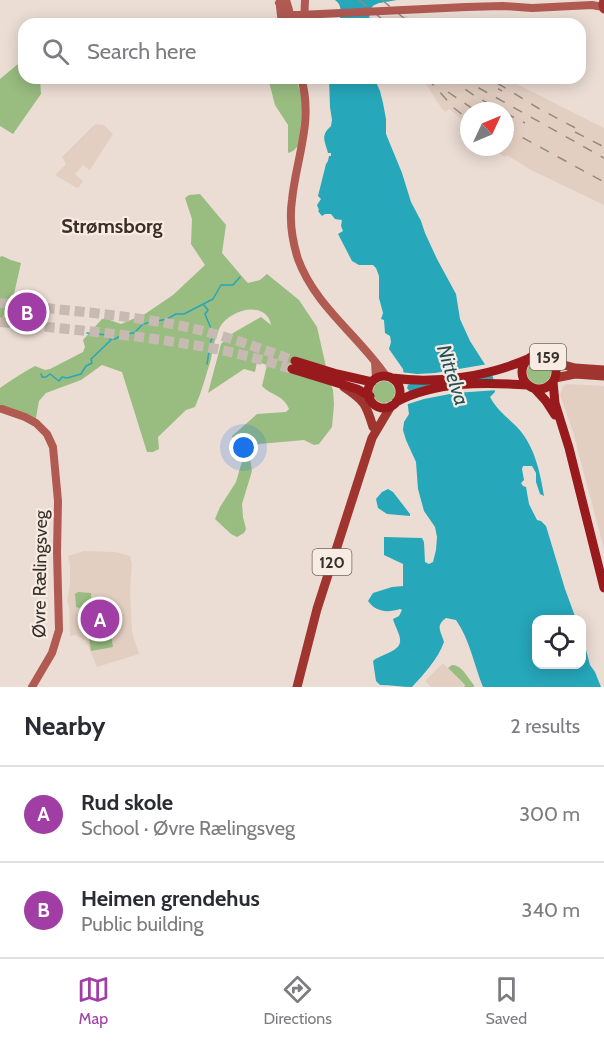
<!DOCTYPE html>
<html lang="en">
<head>
<meta charset="utf-8">
<style>
	body { margin:0; font-family:Cabin,sans-serif; background:#f7f7f7; color:#2b2b33 }
	.controls { position:absolute; right:18px; bottom:18px; display:grid; overflow:hidden; border-radius:12px; box-shadow:0 3px 15px #0003 }
	.controls button { width:54px; height:54px; display:grid; place-items:center; padding:0; border:0; border-bottom:2px solid #e1e1e2; background:#fff; color:#2b2b33; font:30px sans-serif }
	.compass { position:absolute; left:460px; top:102px; width:54px; height:54px; border-radius:50%; background:#fff; box-shadow:0 3px 15px #0003; rotate:46deg }
	.you { position:absolute; left:244px; top:448px; width:21px; height:21px; margin:-15px; border:4px solid #fff; border-radius:50%; background:#1a73e8; box-shadow:0 0 0 9px #1a73e833 }
	.badge { display:grid; place-items:center; width:39px; height:39px; border-radius:50%; background:#a03ea5; color:#fff; font-size:20px; font-weight:700 }
	.pin { position:absolute; translate:-50% -50%; border:3px solid #fff; box-shadow:0 2px 6px #0006 }
	.list { margin:0; padding:0; list-style:none }
	h2 { display:flex; justify-content:space-between; align-items:center; height:78px; margin:0; padding:0 24px; font-size:26px }
	h2 small { font-size:20px; font-weight:400; color:#7c7c81 }
	.list li { display:grid; grid-template-columns:39px 1fr auto; gap:18px; align-items:center; box-sizing:border-box; height:96px; padding:0 24px; border-top:2px solid #e1e1e2 }
	.list b { display:block; font-size:22px; white-space:nowrap }
	.list p { margin:0; font-size:20px; white-space:nowrap; color:#7c7c81 }
	.list em { font-size:20px; font-style:normal; color:#7c7c81 }
	.icon { flex:none; width:33px; height:33px; fill:none; stroke:currentColor; stroke-width:2; stroke-linecap:round; stroke-linejoin:round }
	.map { position:relative; flex:none; width:604px; height:687px; overflow:hidden }
	.search { position:absolute; background:#fff; box-shadow:0 3px 15px #0003; left:18px; right:18px; top:18px; height:66px; display:flex; align-items:center; gap:15px; box-sizing:border-box; padding:0 21px; border-radius:18px; color:#7c7c81; font-size:22px }
	.sheet { height:270px; background:#fff }
	nav { display:flex; justify-content:space-around; align-items:center; box-sizing:border-box; height:84px; border-top:2px solid #e1e1e2; background:#fff; font-size:16px; color:#7c7c81 }
	nav a { display:grid; justify-items:center; gap:3px }
	nav .on { color:#a03ea5 }
	.map>svg:first-child { display:block }
	.built { fill:#e3cfc2 }
	.green { fill:#99bc80 }
	.water { fill:#26a7ba }
	.pier { fill:#ebddd4 }
	.lines { fill:none; stroke-linecap:round; stroke-linejoin:round }
	.stream { stroke:#26a7ba; stroke-width:1.5 }
	.motorway-tunnel { stroke:#c7bab2; stroke-width:10; stroke-dasharray:10 5; stroke-linecap:butt }
	.secondary { stroke:#b05a52; stroke-width:8 }
	.primary { stroke:#a0352f; stroke-width:9 }
	.trunk { stroke:#981a1d; stroke-width:9 }
	.rail { stroke:#948a84; stroke-width:1.5; stroke-dasharray:10 10; stroke-linecap:butt }
	.secondary-bridge { stroke:#b05a52; stroke-width:8 }
	.labels { text-anchor:middle; dominant-baseline:central; stroke-width:4.5; stroke-linejoin:round; paint-order:stroke }
	.shield { fill:#f8ebe2; stroke:#706863; stroke-width:1.5 }
	.shield-label { font-size:16px; font-weight:bold; fill:#35302c }
	.street-label { font-size:18px; fill:#35302c; stroke:#f8ebe2 }
	.neighbourhood-label { font-size:20px; font-weight:bold; fill:#3a2f29; stroke:#f8ebe2 }
	.water-label { font-size:20px; font-style:italic; fill:#1f515a; stroke:#f8ebe2 }
</style>
</head>
<body>
<div class="map">
<svg width="604" height="687" viewBox="0 0 604 687">
	<rect width="100%" height="100%" fill="#ebddd4"/>
	<path class="built" d="M382,16H407L417,24H376Z
		M422,78H505L604,128V205L531,170L507,155L505,157L495,150L494,147H505V111H469V125L449,109L446,112L442,109Z
		M96,124L104,125L113,134L90,170L83,165L75,174L83,181L79,187L77,188L55,175L66,164L62,157L93,126Z
		M566,384L604,386V549L573,432L560,395L563,386Z
		M84,551L115,552L130,556L132,564L130,590L132,632L139,654L97,667L86,641L76,635L70,636L69,606L67,602L70,584V565L68,556Z
		M443,663L464,685L463,687H431L425,681Z"/>
	<path class="green" d="M24,59V78H40L41,94L13,134L0,126V79Z
		M268,78H295L303,98L299,145L293,151L288,153V125L275,105Z
		M200,194L226,225L222,253L245,280L248,283L260,280L267,274L299,300L317,327L329,380L333,390L334,405L332,427L319,444L314,445L304,440L259,444L249,452L252,471L242,504L243,517L246,529L244,533L237,537L231,534L215,519L220,507L236,482L243,458L232,436L257,414L286,412L289,409C284,395 270,395 262,386L267,365L257,362L255,372L244,369L208,393L221,344L233,333L261,317L271,325C270,317 264,311 256,310C244,307 226,316 220,327C215,337 213,348 211,359C206,375 202,391 195,407L186,410L158,437L159,449L153,452H147L122,372L102,365L81,380L46,393L39,401L36,418L33,426L0,406V388C11,380 22,373 35,366L45,370L50,369L83,352L85,347L83,340L102,319H107L121,324L145,314L173,295L205,265L191,244L192,219L185,198L189,195Z
		M2,256L11,260L21,263L12,303L6,306L3,318H0V257Z
		M527 372a12 12 0 1 1 24 0a12 12 0 1 1-24 0Z
		M373 392a11 11 0 1 1 22 0a11 11 0 1 1-22 0Z
		M78,592L91,593L92,607L85,606L79,608L76,607L75,594Z
		M111,635L113,647L91,651L89,639Z
		M452,665C462,665 467,677 474,685V687H464L465,685L448,668Z"/>
	<path class="water" d="M335,0H397C379,4 366,0 370,24H340C339,15 344,6 335,0Z
		M329,78H374L380,91L383,103L386,119V134L402,173L411,202L421,221L425,233L437,259L456,294L460,319L470,341L493,377L495,392L490,397C497,410 506,416 516,426C534,444 540,471 544,496L540,494L536,482V473L532,466H523L522,469L524,480L521,483L523,486L526,487L529,504L537,520L541,521L546,526L565,589L576,619L536,620V664H582V633L585,641L586,650L590,665L595,672L601,687H483C474,665 470,640 456,620L446,618C435,626 441,631 444,642C438,659 424,674 412,687C401,687 391,685 380,685L376,681L373,661C379,655 399,652 400,642C401,635 395,627 393,619L399,616L402,610L400,609C387,613 376,612 368,601L373,593L392,587L403,586V564L384,555V537L422,538L424,542L425,562L429,564L433,562L436,550L437,537L435,527L424,511L418,489L416,462L406,440L403,430L404,422L409,414L403,369L389,349L391,342L390,336L385,333L384,320L381,319L383,313L379,298V276L376,268L373,265H359L352,261L338,234L343,231L341,226L342,220L335,219L331,214H325L322,216L318,211L319,210L317,205L321,199L318,196L326,164L328,161L329,156H331V153H328C325,141 320,136 331,126L332,120L330,107Z
		M388,489L393,492L410,514V516L387,514L378,508L376,499L382,492Z"/>
	<path class="pier" d="M488,364L494,374L410,384L408,385L407,388L410,392L496,380L498,390L455,393L424,399L405,405L400,372L417,374L435,373Z"/>
	<g class="lines">
		<path class="stream" d="M203,304L208,310L205,314L210,326L213,338L211,340L207,364
			M87,333L107,335L110,339H115L124,334L134,333L143,324L167,319L176,314H184L213,299L221,285H233L240,277
			M41,374L42,377H46L50,374L59,381L62,377L67,378L81,374L86,366L92,363L91,359L111,340"/>
		<path class="motorway-tunnel" d="M0,303C59,310 119,314 177,325C218,333 257,347 295,361
			M0,322C64,329 129,334 193,345C227,350 260,359 292,369"/>
		<path class="secondary" d="M286,0L289,10L288,24
			M279,3L289,15H299
			M280,7L282,24
			M466,7L503,6L532,8L592,5L603,7
			M304,24L305,0
			M301,78C314,120 296,159 292,200C289,220 292,240 298,259C315,306 359,336 386,376
			M375,362L376,378
			M2,409L25,417L36,423L47,434L53,447L58,501L57,552L59,630L52,653L32,687"/>
		<path class="primary" d="M604,0L603,5L604,9
			M553,362L575,368L604,370
			M555,378L575,374L604,376
			M344,387C365,401 366,404 373,427
			M297,687L317,609L372,438L391,406"/>
		<path class="trunk" d="M522 372a17 17 0 1 1 34 0a17 17 0 1 1-34 0Z
			M295,361L337,374L372,382
			M292,369L357,389L370,396
			M368 392a16 16 0 1 1 32 0a16 16 0 1 1-32 0Z
			M392,378C436,384 486,377 528,359
			M553,382L555,403L569,448L604,588
			M534,388L546,401L555,415
			M396,402C435,381 485,382 528,385"/>
		<path class="rail" d="M359,0L388,24
			M382,0L411,24
			M427,78L454,108L469,120
			M449,78L475,96L502,111
			M461,78L604,158
			M481,78L502,91
			M497,83L538,108L583,132
			M448,92L476,111
			M505,113L525,123
			M505,128L604,182
			M575,132L604,147"/>
		<path class="secondary-bridge" d="M299,15L466,7"/>
	</g>
	<g class="labels">
		<g class="shield">
			<rect x="530" y="344" width="36" height="26" rx="4.5"/>
			<rect x="312.5" y="549" width="39" height="26" rx="4.5"/>
		</g>
		<g class="shield-label">
			<text x="548" y="357">159</text>
			<text x="332" y="562">120</text>
		</g>
		<g class="street-label">
			<text transform="translate(40 574) rotate(-89)">Øvre Rælingsveg</text>
		</g>
		<g class="neighbourhood-label">
			<text x="112" y="226">Strømsborg</text>
		</g>
		<g class="water-label">
			<text transform="translate(453 375) rotate(72)">Nittelva</text>
		</g>
	</g>
</svg>
<div class="controls">
<button><svg class="icon" aria-label="locate" viewBox="0 0 24 24"><circle cx="12" cy="12" r="6"/><path d="M12 2v4M12 18v4M2 12h4M18 12h4"/></svg></button>
</div>
<svg class="compass" viewBox="-18 -18 36 36"><path d="M0-13l5 13h-10z" fill="#e53935"/><path d="M0 13l5-13h-10z" fill="#7c7c81"/></svg>
<div class="you"></div>
<div class="pin badge" style="left:100px;top:619px">A</div>
<div class="pin badge" style="left:27px;top:312px">B</div>
<div class="search"><svg class="icon" aria-label="search" viewBox="0 0 24 24"><circle cx="10" cy="10" r="6"/><path d="M15 15l6 6"/></svg>Search here</div>
</div>
<section class="sheet">
<h2>Nearby<small>2 results</small></h2>
<ul class="list">
<li><span class="badge">A</span><div><b>Rud skole</b><p>School · Øvre Rælingsveg</p></div><em>300 m</em></li>
<li><span class="badge">B</span><div><b>Heimen grendehus</b><p>Public building</p></div><em>340 m</em></li>
</ul>
</section>
<nav>
<a class="on"><svg class="icon" aria-label="map" viewBox="0 0 24 24"><path d="M3 6l6-2 6 2 6-2v14l-6 2-6-2-6 2zM9 4v14M15 6v14"/></svg>Map</a>
<a><svg class="icon" aria-label="directions" viewBox="0 0 24 24"><path d="M12 3l9 9-9 9-9-9zM9 14v-3h6M13 9l2 2-2 2"/></svg>Directions</a>
<a><svg class="icon" aria-label="saved" viewBox="0 0 24 24"><path d="M7 4h10v16l-5-4-5 4z"/></svg>Saved</a>
</nav>
</body>
</html>
